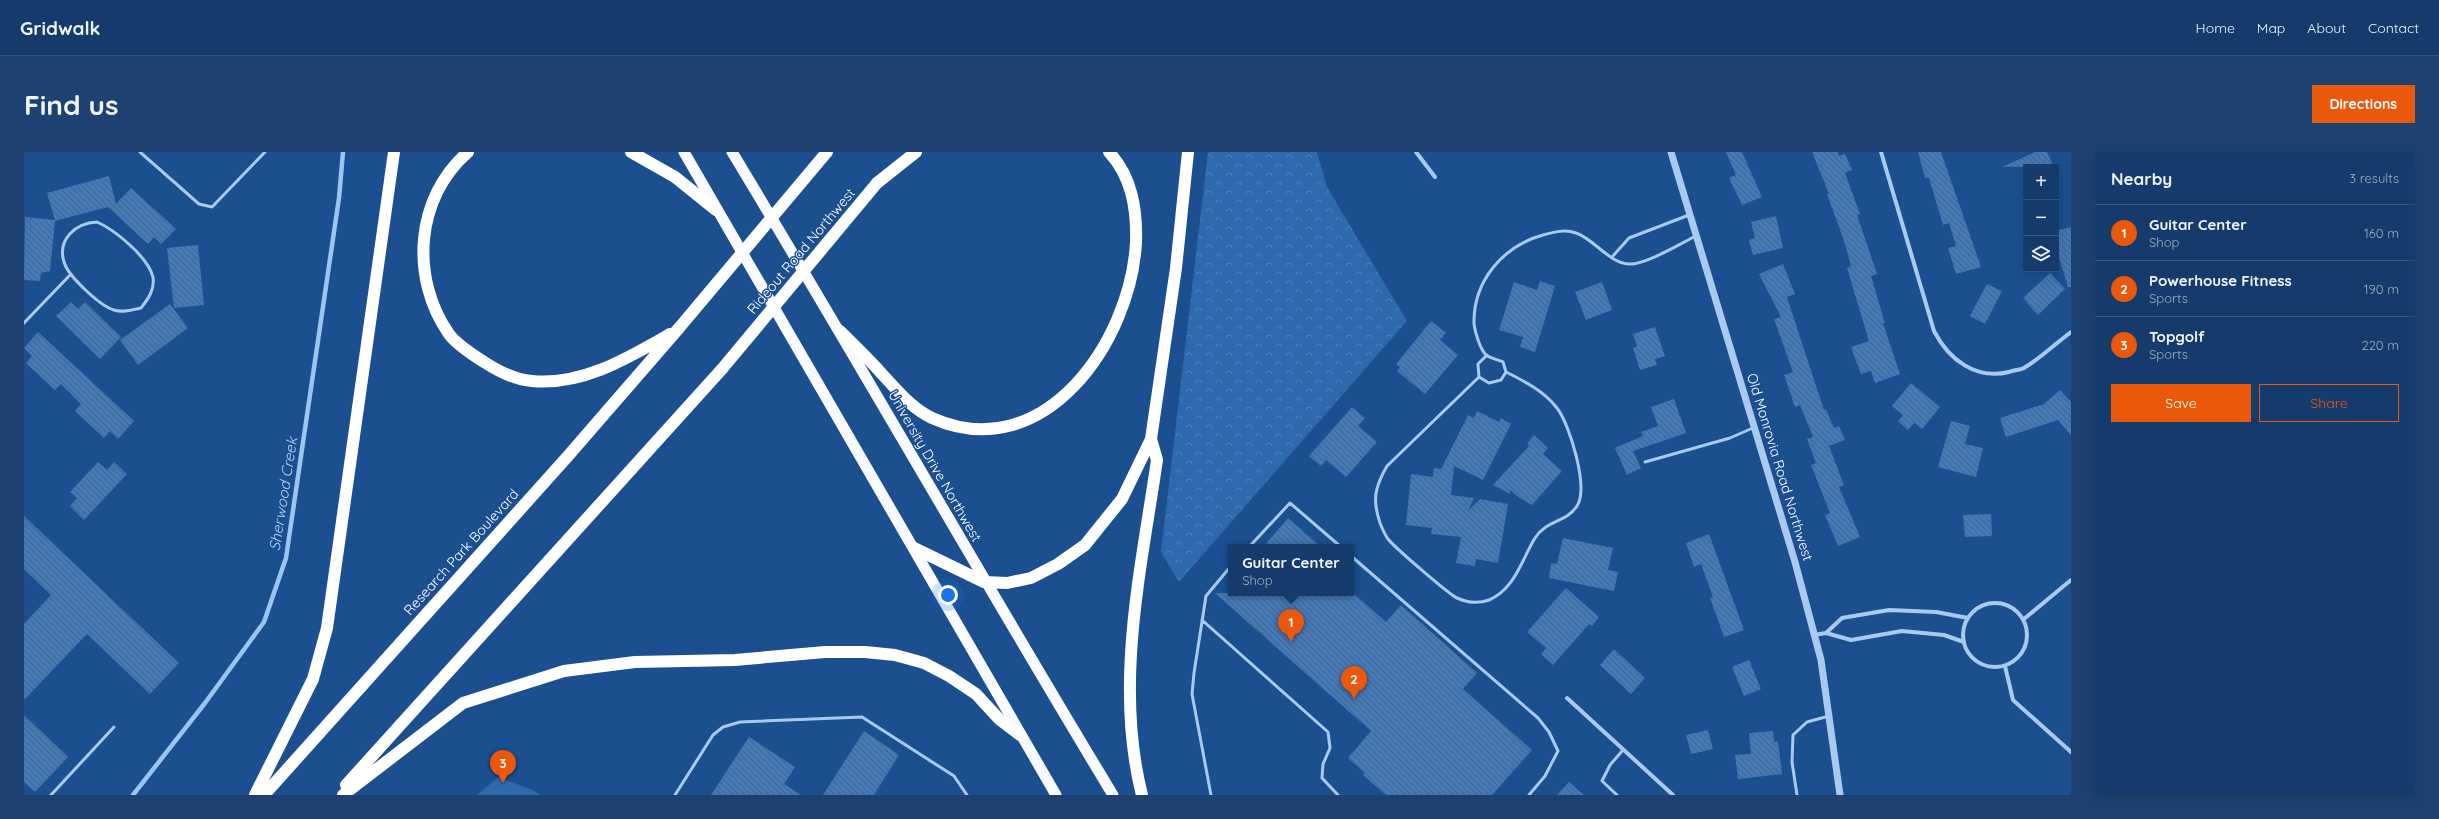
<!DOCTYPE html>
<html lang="en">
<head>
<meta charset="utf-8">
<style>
	body { margin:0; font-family:Quicksand,sans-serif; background:#1d4271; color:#f1f3f6 }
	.controls { position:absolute; right:12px; top:12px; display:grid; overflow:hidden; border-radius:0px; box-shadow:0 4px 16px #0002 }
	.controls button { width:36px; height:36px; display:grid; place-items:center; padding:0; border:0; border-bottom:1px solid #33557e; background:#143b6b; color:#f1f3f6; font:20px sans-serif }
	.you { position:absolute; left:924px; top:443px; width:14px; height:14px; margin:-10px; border:3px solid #fff; border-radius:50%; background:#1a73e8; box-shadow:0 0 0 6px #1a73e833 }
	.badge { display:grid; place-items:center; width:26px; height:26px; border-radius:50%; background:#ea580c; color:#fff; font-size:13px; font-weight:700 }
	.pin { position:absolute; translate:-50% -33px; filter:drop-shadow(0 1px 2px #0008) }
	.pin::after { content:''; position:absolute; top:21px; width:14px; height:12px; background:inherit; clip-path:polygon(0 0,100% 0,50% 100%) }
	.popup { position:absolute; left:1204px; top:392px; width:126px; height:52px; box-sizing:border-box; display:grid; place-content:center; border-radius:0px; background:#143b6b; filter:drop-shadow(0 1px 3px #0005); font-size:13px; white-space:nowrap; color:#9dadc1 }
	.popup b { font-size:15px; color:#f1f3f6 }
	.popup::after { content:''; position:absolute; left:50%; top:100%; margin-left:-8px; border:8px solid transparent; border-top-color:#143b6b }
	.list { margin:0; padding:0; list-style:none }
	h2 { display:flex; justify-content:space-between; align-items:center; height:52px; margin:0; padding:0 16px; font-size:17px }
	h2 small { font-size:13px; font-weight:400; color:#9dadc1 }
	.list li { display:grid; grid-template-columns:26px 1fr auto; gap:12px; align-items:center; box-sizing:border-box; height:56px; padding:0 16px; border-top:1px solid #33557e }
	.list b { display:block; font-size:15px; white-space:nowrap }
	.list p { margin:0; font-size:13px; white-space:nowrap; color:#9dadc1 }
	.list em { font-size:13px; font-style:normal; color:#9dadc1 }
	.actions { display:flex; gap:8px; padding:12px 16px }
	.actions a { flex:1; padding:9px 0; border:1px solid #ea580c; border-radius:0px; text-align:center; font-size:14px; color:#ea580c }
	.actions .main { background:#ea580c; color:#fff }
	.icon { flex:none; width:22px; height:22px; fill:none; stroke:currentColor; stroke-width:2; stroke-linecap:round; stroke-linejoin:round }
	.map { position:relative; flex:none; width:2047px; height:643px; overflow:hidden; border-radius:0px }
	header { display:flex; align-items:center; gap:24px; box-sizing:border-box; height:56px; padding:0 20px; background:#143b6b; border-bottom:1px solid #33557e }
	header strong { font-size:19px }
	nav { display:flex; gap:22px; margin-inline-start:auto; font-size:14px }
	.intro { display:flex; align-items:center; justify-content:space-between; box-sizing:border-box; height:96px; padding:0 24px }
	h1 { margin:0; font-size:28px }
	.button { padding:10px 18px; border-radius:0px; background:#ea580c; color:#fff; font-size:14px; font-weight:700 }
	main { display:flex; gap:24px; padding:0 24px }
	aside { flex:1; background:#143b6b; border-radius:0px; box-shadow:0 4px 16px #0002 }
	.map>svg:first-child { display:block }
	.forest { fill:url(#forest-crowns) }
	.park { fill:#2e69ad }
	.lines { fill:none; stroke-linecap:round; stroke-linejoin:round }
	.stream { stroke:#9cc4f0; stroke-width:4.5 }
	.building { fill:url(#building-back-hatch) }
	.service { stroke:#a9c9ee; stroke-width:3 }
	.minor { stroke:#a9c9ee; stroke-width:4 }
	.tertiary { stroke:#a9c9ee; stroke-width:7 }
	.trunk { stroke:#f8faff; stroke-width:11 }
	.motorway { stroke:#fff; stroke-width:12 }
	.motorway-bridge { stroke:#fff; stroke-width:12 }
	.labels { text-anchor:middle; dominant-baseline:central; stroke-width:3; stroke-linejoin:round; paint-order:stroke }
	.street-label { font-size:14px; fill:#fff; stroke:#1b4f8f }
	.water-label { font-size:15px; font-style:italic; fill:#b5d3f5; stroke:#1b4f8f }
</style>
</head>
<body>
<header>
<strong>Gridwalk</strong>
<nav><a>Home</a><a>Map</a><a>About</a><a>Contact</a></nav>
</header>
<div class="intro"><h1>Find us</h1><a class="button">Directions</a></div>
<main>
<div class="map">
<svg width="2047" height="643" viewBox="0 0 2047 643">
	<defs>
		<pattern id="forest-crowns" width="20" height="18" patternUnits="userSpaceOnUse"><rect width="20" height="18" fill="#2e69ad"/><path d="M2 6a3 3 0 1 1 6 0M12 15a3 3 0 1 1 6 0" fill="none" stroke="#4d80b9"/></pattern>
		<pattern id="building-back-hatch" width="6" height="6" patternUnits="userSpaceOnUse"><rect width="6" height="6" fill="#4478b7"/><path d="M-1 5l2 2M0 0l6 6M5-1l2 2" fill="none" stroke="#486282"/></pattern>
	</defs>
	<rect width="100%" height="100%" fill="#1b4f8f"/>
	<path class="forest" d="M1184,0H1293L1303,35L1383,169L1155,430L1137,400Z"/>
	<path class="park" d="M474,625L509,638L517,643H453Z"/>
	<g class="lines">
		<path class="stream" d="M109,643L181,551L240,470L262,406L315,46L319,0"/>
	</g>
	<path class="building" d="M1702,0H1718L1738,45L1718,53L1705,26L1712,23Z
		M1788,0H1814L1815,4L1821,2L1828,18L1821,21L1836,62L1833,63L1853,122L1847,124L1861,171H1859L1876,222L1851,231L1847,219L1837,222L1827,195L1845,189L1823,116L1827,114L1821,92L1803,42H1805Z
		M1894,0H1917L1957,115L1932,122L1924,96L1932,94L1925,71L1919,73L1905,26H1901Z
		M2011,0H2023L2030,15H1978Z
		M85,24L92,52L107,36L152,77L137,92L130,85L124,92L84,55L31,69L26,119L17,121L16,129L0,128L1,65L31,68L23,41Z
		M1752,64L1759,96L1729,103L1725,88L1731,86L1727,70Z
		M2047,75V135H2044L2032,96V79Z
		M174,93L180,153L150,156L143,96Z
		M1759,112L1771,142L1763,145L1800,258L1802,257L1810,276L1815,274L1821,288L1805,294L1820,333L1815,335L1836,385L1814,394L1801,363L1806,361L1787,313L1792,311L1783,287L1789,285L1776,253L1771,255L1760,223L1769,220L1750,167L1757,165L1735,122Z
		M2026,121L2041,137L2014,163L1999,146Z
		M1516,129L1531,134L1511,200L1496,195L1499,185L1475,178L1490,130L1513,138Z
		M1578,130L1588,158L1562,168L1551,140Z
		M1963,132L1978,139L1961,172L1946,164Z
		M47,150L54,157L61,150L97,185L76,207L32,164Z
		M146,152L164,176L114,213L96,188Z
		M1407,169L1422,181L1416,188L1434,203L1401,242L1373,219L1376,215L1372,212Z
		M1631,175L1641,204L1631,207L1633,213L1616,218L1609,196L1613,194L1609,182Z
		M14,180L110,269L94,287L86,279L80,286L51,259L57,252L37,232L31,238L2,211L8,204L0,196Z
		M1887,231L1916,255L1898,277L1890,271L1884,278L1874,269L1879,263L1868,254Z
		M2036,238L2047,250V283L2034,268L1982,285L1976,266L2020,252Z
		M1650,247L1662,281L1609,299L1617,316L1603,323L1591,296L1619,284L1617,280L1634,274L1627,255Z
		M1328,255L1341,266L1334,274L1353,290L1322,325L1302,308L1297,314L1285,304Z
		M1453,259L1475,270L1477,266L1487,272L1459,328L1430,314L1427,343L1450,346L1444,359L1456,347L1484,352L1474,411L1452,407L1451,414L1432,411L1437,385L1407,382L1408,376L1382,373L1387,322L1409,325L1410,316L1417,317L1444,263L1450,266Z
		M1927,269L1946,274L1941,292L1959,296L1952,325L1914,315Z
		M1510,283L1524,296L1519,302L1538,319L1508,353L1497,347L1486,338V342L1469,333L1505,294L1503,292Z
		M74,310L83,318L90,310L103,322L60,368L46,354L53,346L46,340Z
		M1967,362L1968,384L1941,385L1939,363Z
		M0,364L155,511L126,542L63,482L0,548V472L27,443L0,417Z
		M1264,366L1297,395H1239Z
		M1685,382L1720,478L1700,485L1686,446L1689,445L1677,412L1670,415L1662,391Z
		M1539,386L1589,396L1584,418L1594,420L1590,439L1525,426L1527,411L1533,412Z
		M1542,436L1575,465L1568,474L1565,472L1529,513L1517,502L1522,496L1503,480Z
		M1191,441H1329L1362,470L1377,453L1453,521L1439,537L1508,598L1468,643H1362L1339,623L1341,621L1324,606L1347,579Z
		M1590,497L1621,526L1607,542L1576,513Z
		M1725,508L1737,537L1720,544L1708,515Z
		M0,563L44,605L11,640L0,630Z
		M1684,578L1689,597L1667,602L1662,583Z
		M840,579L875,603L850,643H799Z
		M1749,579L1750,590L1754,589L1758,622L1714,627L1711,603L1727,602L1725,581Z
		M725,585L771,615L760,632L777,643H687Z
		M1545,630L1560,643H1533Z"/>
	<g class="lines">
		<path class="service" d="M116,0L175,52L188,55L241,0
			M73,70C91,78 124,105 129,125C131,138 124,147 117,156C108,158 98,161 90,158C76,154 44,124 40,110C33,87 52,71 73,70Z
			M1588,105L1605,86L1665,63
			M0,171L47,122
			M1463,203L1454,212L1455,225L1465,231L1477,228L1482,220L1479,210C1474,208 1466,206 1462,203C1456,197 1451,180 1450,172C1449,129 1479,94 1519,83C1530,80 1541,77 1552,81C1570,87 1584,110 1604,112C1620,114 1657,91 1672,84
			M1455,225L1363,314C1351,335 1348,347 1356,371C1358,376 1361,383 1364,387C1370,395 1426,443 1433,446C1444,451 1454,452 1465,448C1491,437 1498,407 1511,386C1522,368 1542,371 1553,354C1565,336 1546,273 1533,256C1520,239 1500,229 1482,220
			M1621,310L1706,286L1731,275
			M1225,395L1266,351L1317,395
			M1327,404L1514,566L1525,580L1534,599L1521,624L1505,643
			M1178,468L1304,580L1306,596L1299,612L1298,626L1314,643
			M27,643L90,575
			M651,643L689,583L699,575L716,570L838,565L930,624L943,643
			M1187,643L1168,542L1170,521L1182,444L1207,414
			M1593,643L1578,629L1586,613L1599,598
			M1773,643L1768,610L1769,583L1783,570L1805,564"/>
		<path class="minor" d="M1392,0L1411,25
			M1857,0L1910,179C1925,208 1952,228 1985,220C1990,218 1996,218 2000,216C2017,206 2032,191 2047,180
			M1939 483a32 32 0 1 1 64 0a32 32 0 1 1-64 0Z
			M2000,467L2047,428
			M1802,481L1818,466L1865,458L1912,460L1944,466
			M1790,483L1802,481L1827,488L1878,479L1920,483L1940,490
			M1981,514L1989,548L2047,600
			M1543,546L1649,643"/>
		<path class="tertiary" d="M1647,0L1771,410L1797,508L1816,643"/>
		<path class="trunk" d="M660,0L1032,643
			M708,0C837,213 960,430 1089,643"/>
		<path class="motorway" d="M444,0C391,46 386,126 425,182C433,193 449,203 460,210C474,219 491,228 508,229C558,234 604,206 646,182
			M607,0L651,25L692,58
			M853,31L892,0
			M816,179C830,193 845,207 858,222C873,238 887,256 908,266C1020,316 1107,189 1112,90C1113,57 1108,25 1085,0
			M890,396L960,430L983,431L1007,426L1034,412L1061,393L1098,347L1127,287L1152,116L1164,0
			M322,633L698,217
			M231,643L289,527L303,476L370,0
			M240,643L544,304L655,176
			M319,643L439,551L540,519L611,510L711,508L801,500H841L871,503L900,511L925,524L952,542L975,567L996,583
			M1118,643C1090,533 1117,418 1133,308L1127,287"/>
		<path class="motorway-bridge" d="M655,176L803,0
			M698,217L853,31"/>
	</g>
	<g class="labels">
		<g class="street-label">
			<text transform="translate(777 99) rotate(-50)">Rideout Road Northwest</text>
			<text transform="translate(911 314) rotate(60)">University Drive Northwest</text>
			<text transform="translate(1756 315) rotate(73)">Old Monrovia Road Northwest</text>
			<text transform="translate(437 400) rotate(-48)">Research Park Boulevard</text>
		</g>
		<g class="water-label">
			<text transform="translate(259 342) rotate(-81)">Sherwood Creek</text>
		</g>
	</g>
</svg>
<div class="controls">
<button>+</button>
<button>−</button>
<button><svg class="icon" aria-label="layers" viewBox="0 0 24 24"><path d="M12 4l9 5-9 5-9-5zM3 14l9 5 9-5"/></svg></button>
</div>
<div class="you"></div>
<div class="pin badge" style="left:1267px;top:490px">1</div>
<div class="popup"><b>Guitar Center</b>Shop</div>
<div class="pin badge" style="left:1330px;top:547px">2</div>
<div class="pin badge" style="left:479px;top:631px">3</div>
</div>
<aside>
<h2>Nearby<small>3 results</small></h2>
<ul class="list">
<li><span class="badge">1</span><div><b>Guitar Center</b><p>Shop</p></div><em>160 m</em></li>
<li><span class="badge">2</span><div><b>Powerhouse Fitness</b><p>Sports</p></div><em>190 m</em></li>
<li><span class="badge">3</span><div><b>Topgolf</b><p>Sports</p></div><em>220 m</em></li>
</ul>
<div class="actions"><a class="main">Save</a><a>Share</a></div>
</aside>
</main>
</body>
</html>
